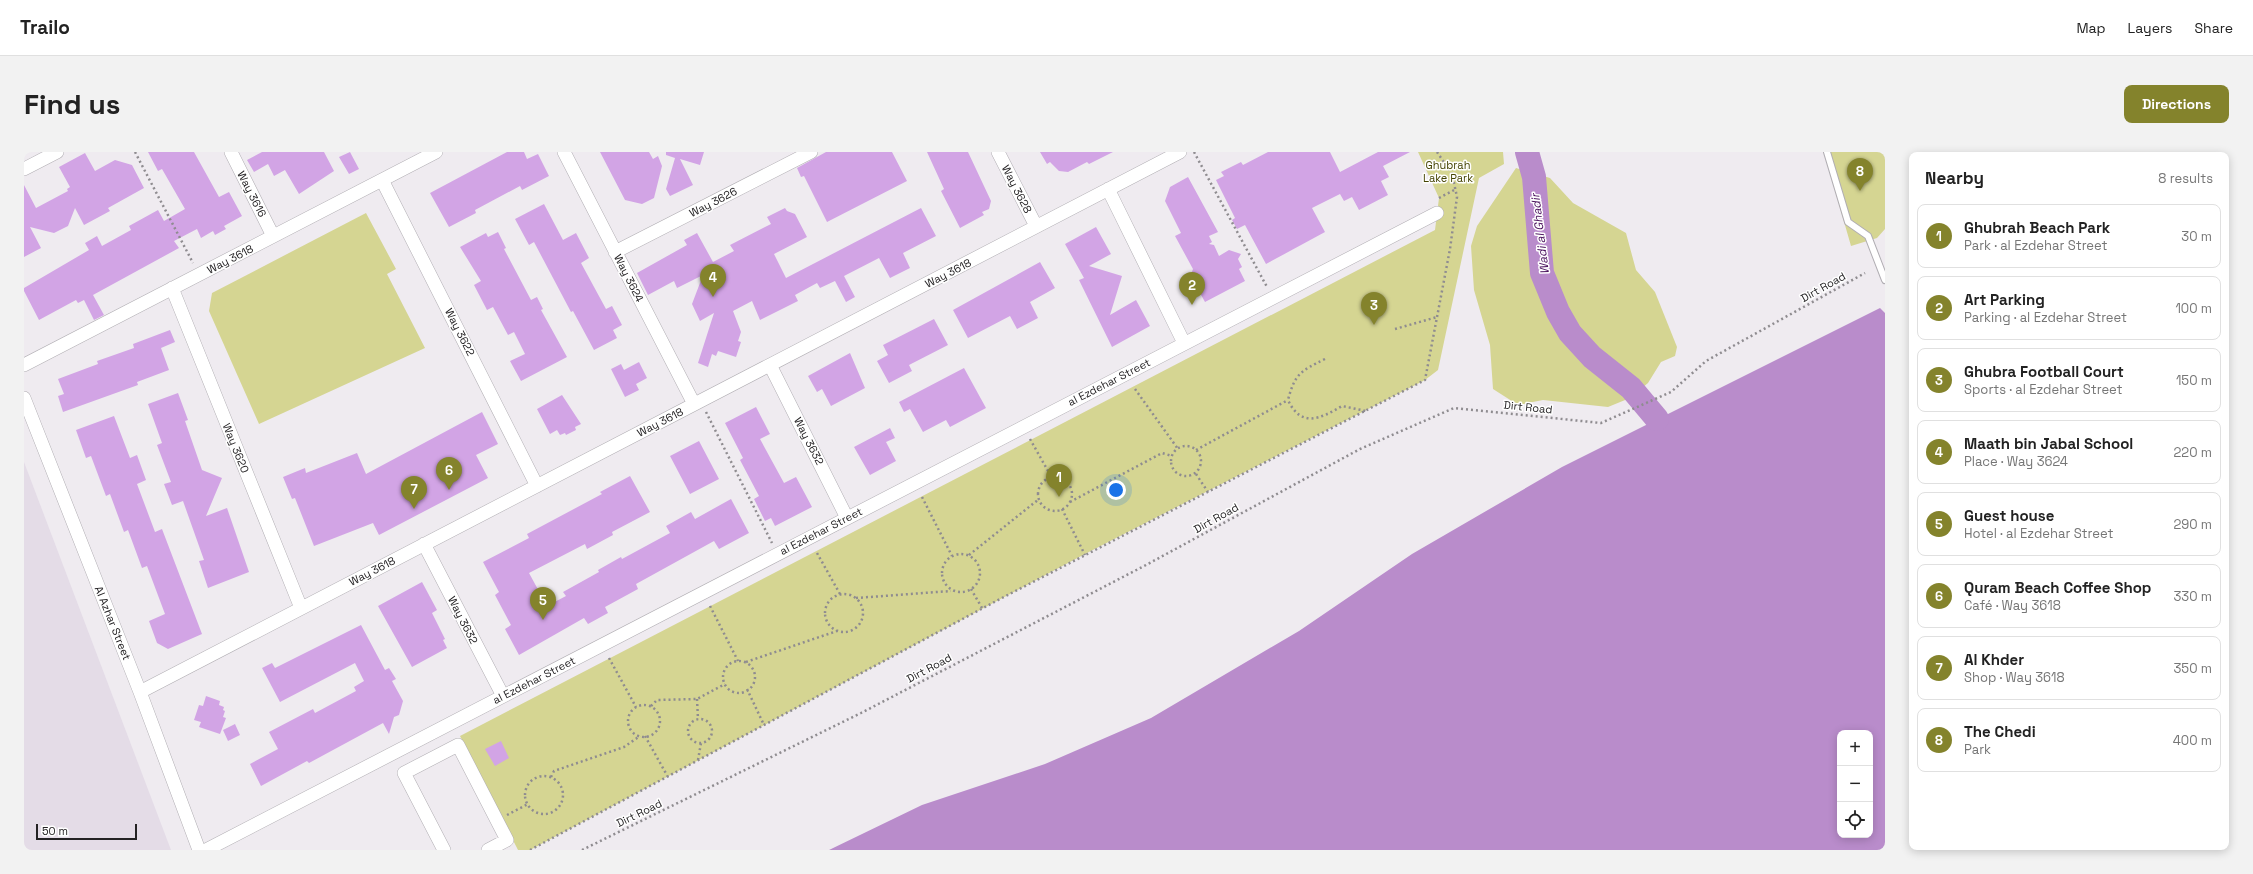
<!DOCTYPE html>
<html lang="en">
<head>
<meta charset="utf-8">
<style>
	body { margin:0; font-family:"Space Grotesk",sans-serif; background:#f2f2f2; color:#222 }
	.controls { position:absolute; right:12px; bottom:12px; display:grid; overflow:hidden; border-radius:8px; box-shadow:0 2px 10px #0003 }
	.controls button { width:36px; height:36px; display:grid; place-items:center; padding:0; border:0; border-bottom:1px solid #e0e0e0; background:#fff; color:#222; font:20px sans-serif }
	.scale { position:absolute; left:12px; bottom:10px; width:101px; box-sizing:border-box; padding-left:4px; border:2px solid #242224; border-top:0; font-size:11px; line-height:14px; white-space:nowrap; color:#242224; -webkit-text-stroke:3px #fff; paint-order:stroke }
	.you { position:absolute; left:1092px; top:338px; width:14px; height:14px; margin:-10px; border:3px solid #fff; border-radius:50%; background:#1a73e8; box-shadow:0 0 0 6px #1a73e833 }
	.badge { display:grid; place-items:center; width:26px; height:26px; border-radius:50%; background:#84832c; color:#fff; font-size:13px; font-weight:700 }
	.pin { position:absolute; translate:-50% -33px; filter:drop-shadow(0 1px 2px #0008) }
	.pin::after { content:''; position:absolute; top:21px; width:14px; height:12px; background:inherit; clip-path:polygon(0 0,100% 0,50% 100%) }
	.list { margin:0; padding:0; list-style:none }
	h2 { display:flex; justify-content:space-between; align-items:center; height:52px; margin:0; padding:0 16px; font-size:17px }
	h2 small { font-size:13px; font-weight:400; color:#767676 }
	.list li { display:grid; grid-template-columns:26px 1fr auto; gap:12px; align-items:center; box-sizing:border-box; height:64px; margin:0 8px 8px; padding:0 8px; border:1px solid #e0e0e0; border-radius:8px }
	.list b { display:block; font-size:15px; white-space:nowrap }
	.list p { margin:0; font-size:13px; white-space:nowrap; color:#767676 }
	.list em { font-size:13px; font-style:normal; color:#767676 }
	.icon { flex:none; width:22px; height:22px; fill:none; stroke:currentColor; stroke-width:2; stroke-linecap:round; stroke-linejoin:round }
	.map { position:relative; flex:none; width:1861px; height:698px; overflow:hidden; border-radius:8px }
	header { display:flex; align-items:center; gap:24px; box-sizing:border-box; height:56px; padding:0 20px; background:#fff; border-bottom:1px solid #e0e0e0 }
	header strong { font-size:19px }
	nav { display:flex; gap:22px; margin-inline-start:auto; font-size:14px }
	.intro { display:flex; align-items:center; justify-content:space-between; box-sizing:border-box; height:96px; padding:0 24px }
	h1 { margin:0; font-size:28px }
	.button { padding:10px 18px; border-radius:8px; background:#84832c; color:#fff; font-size:14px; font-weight:700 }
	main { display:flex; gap:24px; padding:0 24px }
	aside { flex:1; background:#fff; border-radius:8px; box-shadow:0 2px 10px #0003 }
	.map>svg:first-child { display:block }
	.built { fill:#e4dce7 }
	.green { fill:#d5d592 }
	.water { fill:#b98ccb; fill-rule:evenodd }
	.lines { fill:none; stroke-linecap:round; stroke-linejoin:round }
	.river { stroke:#b98ccb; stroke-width:24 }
	.building { fill:#d2a4e5 }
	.service-casing { stroke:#b1aeb3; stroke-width:8 }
	.minor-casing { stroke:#b1aeb3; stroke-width:14 }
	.path { stroke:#8f8c90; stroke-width:2.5; stroke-dasharray:2 3; stroke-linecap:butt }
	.service { stroke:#fff; stroke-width:6 }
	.minor { stroke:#fff; stroke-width:13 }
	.labels { text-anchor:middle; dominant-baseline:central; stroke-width:3; stroke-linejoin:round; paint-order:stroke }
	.park-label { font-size:11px; fill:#454403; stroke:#fff }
	.street-label { font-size:11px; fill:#242224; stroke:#fff }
	.water-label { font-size:12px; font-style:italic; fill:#49105c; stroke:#fff }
</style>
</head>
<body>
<header>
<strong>Trailo</strong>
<nav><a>Map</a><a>Layers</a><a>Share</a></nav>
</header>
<div class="intro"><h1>Find us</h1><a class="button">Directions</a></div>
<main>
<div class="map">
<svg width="1861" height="698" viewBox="0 0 1861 698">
	<rect width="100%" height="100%" fill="#efebf0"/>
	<path class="built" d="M0,310L147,698H0Z"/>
	<path class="green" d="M1394,0H1479L1480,12L1455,26L1414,218L1401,228L1061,402L506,698H494L436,584L1411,78L1415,46Z
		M1800,0H1861V77L1853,86L1827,94Z
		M1492,16L1526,26L1549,51L1602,81L1612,118L1631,140L1653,195L1651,204L1637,210L1624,231L1606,246L1584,255L1519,248L1494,253L1469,237L1466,193L1450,138L1447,94L1453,74Z
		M342,61L372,117L363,122L401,196L235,272L185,159L188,141Z"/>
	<path class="water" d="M1856,156L1861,161V698H805L898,653L1021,612L1127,566L1275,479L1388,402L1538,315ZM1816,581H1846V683H1816Z"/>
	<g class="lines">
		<path class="river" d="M1503,0L1510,25L1518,121L1534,160L1546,181L1568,205L1607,236L1633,267"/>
	</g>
	<path class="building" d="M124,0H170L195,45L205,40L218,64L200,74L202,77L191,83L189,79L177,86L173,77L150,89L155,96L69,143L80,163L70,168L60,148L54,151L52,148L15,168L0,139V136L65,98L61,91L73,84L78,94L107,78L105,74L134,58L140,69L161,57L138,17L134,19Z
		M238,0H300L310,19L275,42L261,18L250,24L244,12L230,20L223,8Z
		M326,0L335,17L325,22L315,5Z
		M483,0H500L503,7L514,2L525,24L498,38L496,34L451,58L452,61L425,75L406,41Z
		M576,0H625L629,7L634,4L638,14L630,46L618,52L601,48Z
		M642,0H680L676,13L656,7L669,33L646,44L642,37L651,6L642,3Z
		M802,0H868L883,29L803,70L780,24L777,25L773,16Z
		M903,0H944L967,49L965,57L958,60L960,63L936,76L917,39L920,37Z
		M1016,0H1089L1065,12L1063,10L1044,20L1035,19L1026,10L1023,12Z
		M1244,0H1306L1316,20L1354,0H1386L1359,14L1365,25L1357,29L1364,43L1335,58L1328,45L1320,49L1316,42L1288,56L1301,80L1242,112L1221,73L1213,77L1208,68L1211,66L1192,28L1200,24L1197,20L1217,10L1219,13Z
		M61,1L71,19L91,8L108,13L120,36L84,56L86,59L60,73L51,56L44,74L30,81L6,75L17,96L0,105V33L12,56L44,39L43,37L46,35L35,15Z
		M1164,25L1194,80L1185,84L1188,90L1185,92L1190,93L1195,104L1205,98L1217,102L1214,107L1218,115L1215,117L1221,129L1181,150L1170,130L1165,128L1169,117L1151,84L1157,81L1141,49L1146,35Z
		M520,52L539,88L552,81L565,106L557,111L582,157L588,154L598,173L589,178L593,186L570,198L549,159L547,160L510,90L505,93L491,67Z
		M761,56L763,59L771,62L783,85L750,102L762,126L897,56L912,84L879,101L886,116L866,126L855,106L820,124L831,145L822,150L811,129L796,136L793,131L771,143L774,149L736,168L728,149L709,159L717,180L714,189L717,190L712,205L694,199L692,204L688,202L684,215L674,211L690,161L676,169L668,152L679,123L653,136L650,129L624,143L613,121L663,93L660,88L673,81L689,110L710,99L706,93L747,72L743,65Z
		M1072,75L1087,102L1065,114L1098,124L1086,163L1112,148L1126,174L1088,195L1055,128L1060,126L1041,92Z
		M474,80L482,96L480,97L507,148L513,145L519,157L517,158L543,205L497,229L486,209L501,202L490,180L484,183L469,155L463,158L450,133L457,129L436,95L462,81L464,85Z
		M1016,110L1031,136L1006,150L1014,166L993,177L986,164L944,186L929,158Z
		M910,167L924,193L885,213L888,219L865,231L853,209L864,203L859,193Z
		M146,178L151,190L137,196L145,218L113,230L114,233L39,260L34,244L40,242L34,227L74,212L73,209L110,196L109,192Z
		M826,201L841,236L807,254L798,237L793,240L784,224Z
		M615,210L623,226L612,232L615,238L601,245L587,217L597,212L600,218Z
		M940,216L962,256L926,275L922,268L899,280L886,257L880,260L875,250Z
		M154,241L164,268L161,269L178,318L198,326L182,364L203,356L225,420L184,436L175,409L180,408L159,349L148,353L140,332L147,330L133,293L138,291L124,252Z
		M538,243L557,272L551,275L552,278L542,283L541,281L536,283L533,278L526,282L513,257Z
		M732,255L746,282L736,287L760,331L772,325L788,355L751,374L747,366L741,369L730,347L735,344L716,308L719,306L701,271Z
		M458,260L474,292L452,303L464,326L355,383L349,371L290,394L271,346L268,347L259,325L281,316L282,321L333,301L342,322Z
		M90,264L106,306L113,303L122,328L113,332L131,380L138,377L178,482L144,497L133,491L125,469L141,462L123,414L118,416L104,378L100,380L86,342L82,344L67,304L62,306L52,278Z
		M866,276L871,286L862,290L872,309L846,323L830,295Z
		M675,289L695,327L666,342L646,304Z
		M606,324L626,360L588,380L589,383L563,397L561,392L505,421L523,454L542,444L539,440L575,420L574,418L597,405L598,407L646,381L642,374L667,360L671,367L707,347L725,381L695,397L690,389L612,432L614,437L581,455L584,461L564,472L560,466L495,503L481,477L487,473L471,443L475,440L459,410L505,386L503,382L578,342L576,340Z
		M398,430L413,458L408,461L421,487L419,488L423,496L388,515L354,454Z
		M337,473L361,518L365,516L372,527L368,529L379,549L375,563L370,565L365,582L359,571L285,611L283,609L237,634L226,612L254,597L245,580L289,557L291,561L332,539L330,535L340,529L331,511L256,550L238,516L248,511L251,516Z
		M182,544L196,549L195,553L200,555L199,558L201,559L199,565L202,566L196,582L175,575L177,570L170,568L175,553L179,554Z
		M211,572L216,583L204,589L199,578Z
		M477,589L485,606L471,614L461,597Z"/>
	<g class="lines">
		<defs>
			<path id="service" d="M1803,0L1824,70L1844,84L1861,128"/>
			<path id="minor" d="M207,0L249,84
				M540,0L670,252
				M974,0L1012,74
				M0,17L33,0
				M358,28L513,334
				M1084,37L1160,191
				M591,100L787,0
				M148,136L277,456
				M0,213L412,0
				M746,213L823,366
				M0,246L116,540L175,698
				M400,392L479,544
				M116,540L1156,0
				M182,698L1413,61
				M420,698L380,621L434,593L483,688L464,698"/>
		</defs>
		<use href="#service" class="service-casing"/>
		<use href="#minor" class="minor-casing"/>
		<path class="path" d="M111,0L169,111
			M1170,0L1243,135
			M1415,46L1432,37
			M1371,177L1413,165
			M1301,207C1277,219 1271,221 1264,248C1277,276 1296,267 1318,254L1342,259
			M1111,237L1154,297
			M682,260L748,391
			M1006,287L1028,326
			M1147 309a15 15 0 1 1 30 0a15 15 0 1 1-30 0Z
			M1172,298L1264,248
			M1172,322L1184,340
			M1014 342a17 17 0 1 1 34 0a17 17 0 1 1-34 0Z
			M898,345L928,404
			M1046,350L1138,301L1148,304
			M1038,357L1061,403
			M793,401L816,442
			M918 421a19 19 0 1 1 38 0a19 19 0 1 1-38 0Z
			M945,403L1015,347
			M947,437L958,456
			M801 461a19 19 0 1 1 38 0a19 19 0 1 1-38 0Z
			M832,446L927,439
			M686,454L714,509
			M585,506L612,555
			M699 525a16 16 0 1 1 32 0a16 16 0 1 1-32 0Z
			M722,510L813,479
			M723,537L740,573
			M673,547L674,567
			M604 569a16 16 0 1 1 32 0a16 16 0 1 1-32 0Z
			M627,554L633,548L673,547L701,532
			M664 579a12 12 0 1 1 24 0a12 12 0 1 1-24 0Z
			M621,584L644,625
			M674,608L677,591
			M501 643a19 19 0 1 1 38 0a19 19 0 1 1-38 0Z
			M527,625L530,619L600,595L616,584
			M483,663L504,652
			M506,698L976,447L1401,228L1426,97L1433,45L1428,22L1413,0
			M558,698L837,561L1122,413L1336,297L1430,256L1577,271L1647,240L1682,209L1841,121"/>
		<use href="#service" class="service"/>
		<use href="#minor" class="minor"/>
	</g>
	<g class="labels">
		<g class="park-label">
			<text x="1424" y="13">Ghubrah<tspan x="1424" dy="13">Lake Park</tspan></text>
		</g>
		<g class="street-label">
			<text transform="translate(993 37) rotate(63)">Way 3628</text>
			<text transform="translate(228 42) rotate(63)">Way 3616</text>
			<text transform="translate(689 50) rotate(-27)">Way 3626</text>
			<text transform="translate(206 107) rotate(-27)">Way 3618</text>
			<text transform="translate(924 121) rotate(-27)">Way 3618</text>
			<text transform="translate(605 126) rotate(63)">Way 3624</text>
			<text transform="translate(1799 135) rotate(-29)">Dirt Road</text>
			<text transform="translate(436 180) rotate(63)">Way 3622</text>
			<text transform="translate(1085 230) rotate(-27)">al Ezdehar Street</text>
			<text transform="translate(1504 255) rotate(6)">Dirt Road</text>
			<text transform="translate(636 270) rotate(-27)">Way 3618</text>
			<text transform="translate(785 289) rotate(63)">Way 3632</text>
			<text transform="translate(212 296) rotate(68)">Way 3620</text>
			<text transform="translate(1192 366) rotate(-29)">Dirt Road</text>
			<text transform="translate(797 379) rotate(-27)">al Ezdehar Street</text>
			<text transform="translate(348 419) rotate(-27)">Way 3618</text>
			<text transform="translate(439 468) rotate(63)">Way 3632</text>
			<text transform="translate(89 471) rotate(68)">Al Azhar Street</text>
			<text transform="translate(905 516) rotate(-28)">Dirt Road</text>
			<text transform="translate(510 528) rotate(-27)">al Ezdehar Street</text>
			<text transform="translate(615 661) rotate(-26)">Dirt Road</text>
		</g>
		<g class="water-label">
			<text transform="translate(1516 82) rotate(-97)">Wadi al Ghadir</text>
		</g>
	</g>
</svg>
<div class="controls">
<button>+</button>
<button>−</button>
<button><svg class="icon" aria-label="locate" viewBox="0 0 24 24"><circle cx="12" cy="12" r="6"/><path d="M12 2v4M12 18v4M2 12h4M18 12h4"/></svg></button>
</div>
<div class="scale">50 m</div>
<div class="you"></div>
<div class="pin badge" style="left:1035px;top:345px">1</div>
<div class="pin badge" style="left:1168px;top:153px">2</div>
<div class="pin badge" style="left:1350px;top:173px">3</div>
<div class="pin badge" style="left:689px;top:145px">4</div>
<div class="pin badge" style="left:519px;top:468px">5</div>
<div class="pin badge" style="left:425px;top:338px">6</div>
<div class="pin badge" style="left:390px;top:357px">7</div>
<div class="pin badge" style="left:1836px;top:39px">8</div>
</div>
<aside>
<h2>Nearby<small>8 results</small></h2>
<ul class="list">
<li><span class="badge">1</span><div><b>Ghubrah Beach Park</b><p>Park · al Ezdehar Street</p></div><em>30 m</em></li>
<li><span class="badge">2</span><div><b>Art Parking</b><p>Parking · al Ezdehar Street</p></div><em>100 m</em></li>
<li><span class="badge">3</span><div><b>Ghubra Football Court</b><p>Sports · al Ezdehar Street</p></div><em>150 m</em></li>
<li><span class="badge">4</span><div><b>Maath bin Jabal School</b><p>Place · Way 3624</p></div><em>220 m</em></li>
<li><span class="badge">5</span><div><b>Guest house</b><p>Hotel · al Ezdehar Street</p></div><em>290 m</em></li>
<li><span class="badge">6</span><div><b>Quram Beach Coffee Shop</b><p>Café · Way 3618</p></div><em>330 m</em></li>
<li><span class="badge">7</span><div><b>Al Khder</b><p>Shop · Way 3618</p></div><em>350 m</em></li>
<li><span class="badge">8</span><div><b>The Chedi</b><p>Park</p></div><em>400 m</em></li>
</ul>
</aside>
</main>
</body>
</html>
